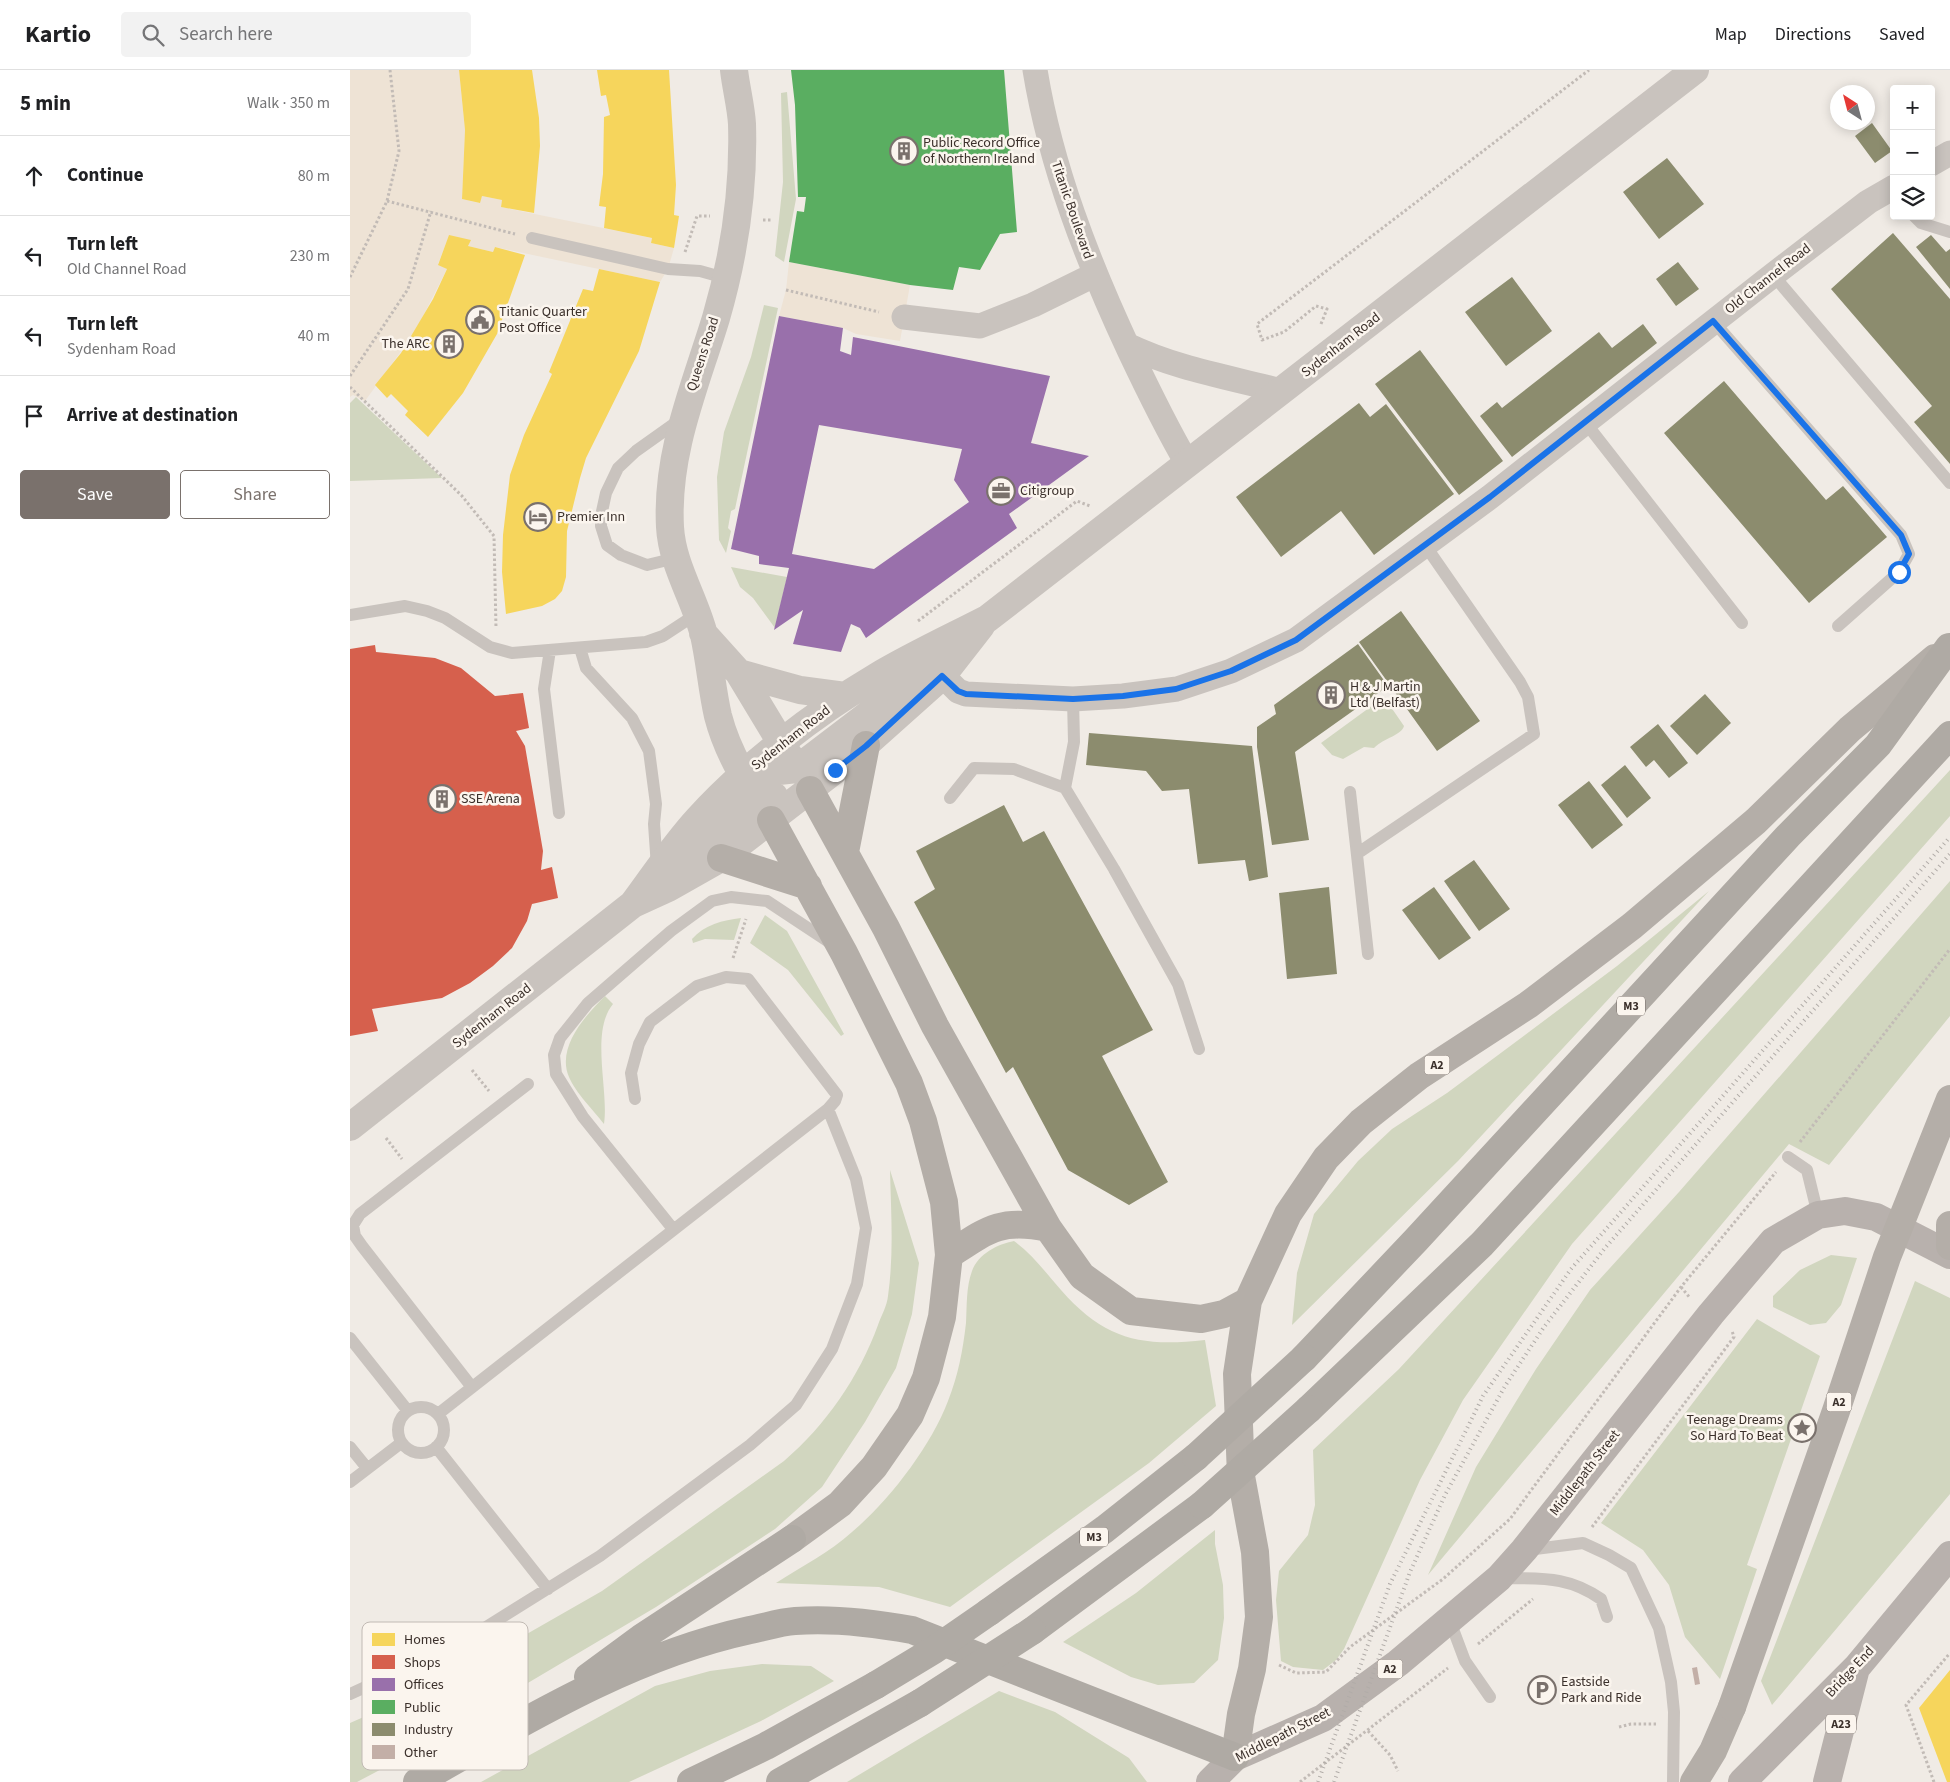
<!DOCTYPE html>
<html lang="en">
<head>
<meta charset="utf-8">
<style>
	body { margin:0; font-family:"Source Sans 3",sans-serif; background:#f2f2f2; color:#202124 }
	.controls { position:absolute; right:15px; top:15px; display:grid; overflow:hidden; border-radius:5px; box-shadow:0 2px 12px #0003 }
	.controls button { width:45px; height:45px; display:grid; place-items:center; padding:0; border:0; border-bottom:1px solid #e0e0e0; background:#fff; color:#202124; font:25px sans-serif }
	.compass { position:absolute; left:1480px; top:15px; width:45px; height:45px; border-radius:50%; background:#fff; box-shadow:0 2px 12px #0003; rotate:324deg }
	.stop { position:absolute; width:15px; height:15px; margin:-11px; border:4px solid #1a73e8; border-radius:50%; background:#fff }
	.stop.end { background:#1a73e8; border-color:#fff; box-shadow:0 1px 5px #0008 }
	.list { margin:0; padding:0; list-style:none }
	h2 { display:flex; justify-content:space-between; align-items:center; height:65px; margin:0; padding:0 20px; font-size:21px }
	h2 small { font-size:16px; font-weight:400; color:#757577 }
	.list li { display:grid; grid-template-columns:32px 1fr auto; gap:15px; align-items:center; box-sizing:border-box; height:80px; padding:0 20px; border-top:1px solid #e0e0e0 }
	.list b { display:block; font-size:19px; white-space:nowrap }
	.list p { margin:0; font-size:16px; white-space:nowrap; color:#757577 }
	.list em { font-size:16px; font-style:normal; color:#757577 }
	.actions { display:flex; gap:10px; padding:15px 20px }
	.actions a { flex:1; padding:11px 0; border:1px solid #7a716c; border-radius:5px; text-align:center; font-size:18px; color:#7a716c }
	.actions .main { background:#7a716c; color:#fff }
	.icon { flex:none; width:28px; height:28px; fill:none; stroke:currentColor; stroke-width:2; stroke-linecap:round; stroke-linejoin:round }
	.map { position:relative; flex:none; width:1600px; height:1712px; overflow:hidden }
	header { display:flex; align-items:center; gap:30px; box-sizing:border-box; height:70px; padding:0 25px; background:#fff; border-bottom:1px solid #e0e0e0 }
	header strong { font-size:24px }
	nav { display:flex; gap:28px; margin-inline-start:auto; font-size:18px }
	.search { width:350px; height:45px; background:#f2f2f2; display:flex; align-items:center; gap:12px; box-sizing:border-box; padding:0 18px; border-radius:5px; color:#757577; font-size:19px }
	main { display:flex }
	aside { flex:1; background:#fff }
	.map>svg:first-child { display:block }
	.green { fill:#d1d6bf }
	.plaza { fill:#eee3d5 }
	.homes { fill:#f6d55c }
	.shops { fill:#d6604d }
	.offices { fill:#9970ab; fill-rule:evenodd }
	.public { fill:#5aae61 }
	.industry { fill:#8c8c6e }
	.building { fill:#c3afa7 }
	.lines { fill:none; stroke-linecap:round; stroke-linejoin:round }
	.path { stroke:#c2bbb6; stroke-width:3; stroke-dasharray:2.5 2.5; stroke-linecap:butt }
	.service { stroke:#c9c3be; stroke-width:12 }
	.minor { stroke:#c9c3be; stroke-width:25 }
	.tertiary { stroke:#c9c3be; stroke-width:28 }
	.primary { stroke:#b8b1ad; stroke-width:28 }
	.trunk { stroke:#b4aea8; stroke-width:28 }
	.motorway { stroke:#afaaa4; stroke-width:28 }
	.rail { stroke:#b1aca8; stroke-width:4; stroke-dasharray:1 4; stroke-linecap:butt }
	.trunk-bridge { stroke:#b4aea8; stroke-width:28 }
	.motorway-bridge { stroke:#afaaa4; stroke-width:28 }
	.route { stroke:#1a73e8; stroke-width:6 }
	.labels { text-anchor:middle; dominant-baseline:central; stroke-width:5; stroke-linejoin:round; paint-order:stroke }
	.shield { fill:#fbf5ee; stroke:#756b66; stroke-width:1 }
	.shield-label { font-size:12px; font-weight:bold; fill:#3b302b }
	.poi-label { font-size:14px; fill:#3b302b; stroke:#fbf5ee; text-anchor:start }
	.street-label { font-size:14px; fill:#3b302b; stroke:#fbf5ee }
	.key { fill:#fbf5ee; stroke:#c1bab4; stroke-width:1 }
	.key-label { font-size:14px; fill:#3b302b }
</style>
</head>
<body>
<header>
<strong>Kartio</strong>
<div class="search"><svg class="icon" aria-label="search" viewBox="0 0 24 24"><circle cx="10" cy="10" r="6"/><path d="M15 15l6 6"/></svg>Search here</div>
<nav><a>Map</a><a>Directions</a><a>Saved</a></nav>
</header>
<main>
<aside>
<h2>5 min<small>Walk · 350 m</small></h2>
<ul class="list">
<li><svg class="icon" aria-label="ahead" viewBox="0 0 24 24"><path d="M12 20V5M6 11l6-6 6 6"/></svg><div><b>Continue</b></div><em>80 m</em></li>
<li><svg class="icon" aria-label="left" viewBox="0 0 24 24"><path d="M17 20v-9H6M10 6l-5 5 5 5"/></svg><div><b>Turn left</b><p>Old Channel Road</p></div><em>230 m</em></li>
<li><svg class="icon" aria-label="left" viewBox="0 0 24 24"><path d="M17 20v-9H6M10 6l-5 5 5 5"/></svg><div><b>Turn left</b><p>Sydenham Road</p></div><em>40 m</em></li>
<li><svg class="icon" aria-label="arrive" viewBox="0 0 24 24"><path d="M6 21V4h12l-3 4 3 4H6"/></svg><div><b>Arrive at destination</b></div></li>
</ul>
<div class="actions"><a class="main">Save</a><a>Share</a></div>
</aside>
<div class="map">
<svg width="1600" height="1712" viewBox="0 0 1600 1712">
	<rect width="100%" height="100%" fill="#f0ebe5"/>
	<path class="green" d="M437,22L446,129L434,192L425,186L433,112L431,23Z
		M414,235L428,238L385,439L381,441L378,458L381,461L376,483L369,470L367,407L374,362L401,287Z
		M6,327L92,408L0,411V333Z
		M381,497L437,507L425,558L403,528L390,517Z
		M1034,627L1054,656C1052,665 1034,668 1024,678L1014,677L993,689L982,685L971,673Z
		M1600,700V746L1222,1174L1113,1330L1070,1410L994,1579L986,1590L973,1600L943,1597L931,1591L926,1530L929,1501L958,1465L965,1435L963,1380L1049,1299Z
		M1600,811V946L1479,1095L1439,1074L1078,1505L1126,1397L1186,1299L1240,1220L1329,1122Z
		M1359,821L1108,1091L942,1255L947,1203L964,1144L1008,1091L1042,1059L1097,1023L1171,968L1267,896Z
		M415,845L437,861L494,964L491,966L438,900L400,873Z
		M391,848L384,870L355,869L343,873L342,869C354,855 373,850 391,848Z
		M255,926L263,934C240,962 259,1020 254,1054C244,1041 225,1022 219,1007C206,977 236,945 255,926Z
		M540,1100L569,1193L562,1244L546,1298L515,1352L472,1417L425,1459L306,1537L43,1693L7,1712H0V1653L91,1613L252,1521L434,1391C476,1355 509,1307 528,1255C531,1246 537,1236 538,1226C544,1184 541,1142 540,1100Z
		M664,1171C683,1185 696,1203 711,1220C755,1270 791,1277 855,1270L866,1336L799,1393L600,1537L529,1517L426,1513C451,1497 480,1482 502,1462C539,1431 581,1376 598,1331C608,1306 613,1280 616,1253C617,1236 616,1217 622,1201C628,1184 648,1174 664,1171Z
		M1481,1185L1507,1188L1491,1235L1476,1253L1460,1255L1423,1237V1226L1450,1200Z
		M1565,1211L1600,1228V1424L1422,1635L1411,1611Z
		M1407,1249L1470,1286L1397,1495L1407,1499L1370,1609L1335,1567L1319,1515L1293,1480L1251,1453Z
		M865,1460V1474L873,1515L874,1548L868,1590L844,1613L808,1615L781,1607L713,1572L786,1523Z
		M412,1594L461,1596L484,1611L411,1651L279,1712H131L305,1616L360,1601Z
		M649,1621L705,1642L779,1688L797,1712H497Z"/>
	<path class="plaza" d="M0,0H109L115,60L112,129L129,133L132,126L152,130L151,137L302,168L301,173L324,178L318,199L310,212L145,177L143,182L118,176L120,170L99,166L88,194L97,199L65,262L15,331L3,325L0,327Z
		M439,192L560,215L550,271L506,264L493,258L429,246L436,220Z"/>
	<path class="homes" d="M109,0H182L189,48L190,76L184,143L151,137L152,130L132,126L130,133L112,129L115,60Z
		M247,0H319L326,115L324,145L329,146L324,178L301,173L302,168L254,158L256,137L249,136L253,104L254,47L260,45L256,25L251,26Z
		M99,165L121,170L118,176L143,182L145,177L175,185L147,264L113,323L78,367L55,345L58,341L41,324L37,328L25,315L51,283L83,229L97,199L88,195Z
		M249,199L310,212L289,281L236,388L230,408L217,461L216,507L212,521L205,529L192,536L156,544L152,502L153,465L160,405L174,365L202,304L199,302L233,219L243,221Z
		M1600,1600V1712H1597L1569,1638Z"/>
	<path class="shops" d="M25,575L26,582L85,588L111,598L145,626L173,623L179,658L166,661L175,676L193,781L191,800L202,797L208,828L182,834L177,851L162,878L143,896L120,913L92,928L22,939L28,961L0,966V579Z"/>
	<path class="offices" d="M429,246L493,258L490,281L501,285L503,267L700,306L681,373L739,386L659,444L667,458L516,568L510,558L501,554L491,582L443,574L453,540L424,560L439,498L409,494V486L381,479ZM469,355L612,379L604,410L619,432L524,499L442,484Z"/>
	<path class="public" d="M441,0H654L667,162L650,164L630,200L609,197L603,220L560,215L439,192L447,141L454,142L456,127H448L445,35Z"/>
	<path class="industry" d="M1522,53L1542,81L1525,93L1505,66Z
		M1317,88L1354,134L1309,169L1273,122Z
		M1543,163L1600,229V394L1564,352L1582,336L1481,219Z
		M1581,165L1596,182L1600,179V219L1566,177Z
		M1328,192L1349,219L1326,236L1306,209Z
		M1162,207L1202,261L1156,296L1115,242Z
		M1293,254L1307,273L1162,387L1130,346L1147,332L1152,338L1249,262L1262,278Z
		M1070,280L1153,391L1109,425L1025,314Z
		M1374,311L1476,430L1493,416L1537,467L1459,533L1314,363Z
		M1009,333L1020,347L1036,334L1104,424L1024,485L991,441L931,487L886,427Z
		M1051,541L1130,651L1087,681L1009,572Z
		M1008,574L1038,616L945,682L959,770L922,775L907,677V657L926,644L924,635Z
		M1355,624L1381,653L1347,685L1320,656Z
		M1308,654L1338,693L1319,708L1304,690L1296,697L1280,677Z
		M739,663L902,676L918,807L899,811L895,790L848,794L839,719L812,721L796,701L736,695Z
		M1275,695L1301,728L1277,748L1251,715Z
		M1239,711L1273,755L1242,779L1208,735Z
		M654,735L673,772L694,761L803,960L752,986L818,1112L779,1135L718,1100L663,997L656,1003L564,832L585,819L566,781Z
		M1124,790L1160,839L1129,861L1094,811Z
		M979,817L987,904L937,909L929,823Z
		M1084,817L1121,868L1089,890L1052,840Z"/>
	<path class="building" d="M1347,1597L1350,1614L1345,1615L1342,1598Z"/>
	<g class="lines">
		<path class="path" d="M37,131L165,164
			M413,150H423
			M335,182L347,146H360
			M0,207L37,131L49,81L40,0
			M436,220L529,242
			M971,254L977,239L966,236L934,262L912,270L907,254L1239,0
			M0,306L58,219L81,141
			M0,317L112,426L144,466L146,558
			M568,551L727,431L740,436
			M383,888L396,849
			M122,1000L139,1021
			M36,1068L52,1089
			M1450,1072L1600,879
			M1331,1217L1340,1228
			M1242,1457L1381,1271L1384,1267L1382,1261
			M1128,1574L1183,1529
			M929,1595L946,1603L976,1602L1000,1577L1093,1509L1160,1449L1331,1217L1426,1102
			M1269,1657L1281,1654H1306
			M1018,1661L1040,1685L1048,1701
			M950,1712L1098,1598
			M1584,1712L1556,1635L1600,1583"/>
		<path class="service" d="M1564,146L1571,153L1600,162
			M182,168L318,199L350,201L375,208
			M1423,205L1600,413
			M1363,251L1551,465L1559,484L1549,502L1488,556
			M1235,352L1392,553
			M326,488L297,495L271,485L257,475L251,456V446L256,423L268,398L286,381L331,349
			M0,545L55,536L77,541L95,548L140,577L162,583L296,572L313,566L345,545
			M230,578L236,598L282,648L299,681L306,734L304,754L307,797
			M200,580L194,619L209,743
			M715,718L764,799L828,914L849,979
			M1000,722L1018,884
			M600,728L624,698L664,699L715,718L724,672L723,629
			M1008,783L1184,664L1178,627L1170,612L1075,475
			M1438,1087L1457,1100L1468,1145
			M323,1159L233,1047L206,1004L204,985L210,968L238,933L321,861L362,831L381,827L417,831L482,874
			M0,1268L58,1341
			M121,1316L12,1176L5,1166L3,1155L10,1144L178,1014
			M48 1360a23 23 0 1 1 46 0a23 23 0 1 1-46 0Z
			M88,1344L478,1039
			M0,1377L17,1398
			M86,1377L198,1519
			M0,1412L51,1373
			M1177,1480L1233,1473L1259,1485L1281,1498L1309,1558L1321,1612L1324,1642L1323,1712
			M1151,1508C1190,1509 1217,1505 1251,1529L1257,1547
			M1100,1551L1115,1591L1140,1627
			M0,1624L109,1574L250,1486L400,1375L446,1335L482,1279L507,1214L516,1158L506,1109L478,1039L485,1031L487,1025L398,909L376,907L347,916L300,952L289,974L281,1003L285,1029"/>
		<path class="minor" d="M685,0C701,98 738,192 780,282C798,320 816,357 837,393
			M1581,94L1600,83
			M554,247L630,256L683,235L744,205
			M777,275C827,299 878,307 931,321
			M578,591L608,621L616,624L723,629L773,626L827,619L881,601L946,570L1140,427L1423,205L1518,132L1544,117"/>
		<path class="tertiary" d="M384,0C386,18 391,36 392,54C394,119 384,186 366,248C345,317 316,382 320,457C322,495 345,529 354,565C360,592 362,620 368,646C378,685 400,718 421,750
			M353,563L389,603L441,689
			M389,603L450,620L495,626
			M393,705L447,699L548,622L579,602
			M323,786L346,777L407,729L424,726
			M283,834C304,806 324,775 348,749C395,697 465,643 526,607C561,586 600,568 637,549L1345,0
			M0,1057L283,834L318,818L371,788L498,690L592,606L631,556"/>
		<path class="primary" d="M860,1712L885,1687L973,1648L1048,1593L1149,1508L1174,1480L1361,1244L1423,1171L1468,1145L1495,1141L1526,1147L1600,1185
			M1392,1712L1507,1597L1600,1485
			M1477,1712L1506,1598"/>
		<path class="trunk" d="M460,720L536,858L585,956L698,1158L732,1206L781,1241L851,1249L874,1244L898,1231
			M421,750L494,883L559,1013L573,1051L594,1132L599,1185L592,1247L576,1308L560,1345L524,1397L490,1434L442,1469
			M495,782L516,675
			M371,788L458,816
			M1600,1155V1176
			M599,1185C637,1160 650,1148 698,1158
			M885,1687L891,1644L902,1599L909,1547L905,1482L891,1406L887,1304L898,1231L938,1144L976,1088L1011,1052L1069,1006L1178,935L1282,856L1406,751L1500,659L1585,588
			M1344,1712L1363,1681L1382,1637"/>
		<path class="motorway" d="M954,1288L1066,1170L1438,766L1528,675L1599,577
			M959,1339L1132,1174L1600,665
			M639,1542L755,1459L846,1387
			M682,1561L852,1435
			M238,1607L291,1568L442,1469
			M67,1712C173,1652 280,1586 400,1560C415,1557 430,1552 445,1551C484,1548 524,1553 562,1560L885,1687
			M341,1712L416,1676L526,1615
			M430,1712L570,1633"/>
		<path class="rail" d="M968,1712L1040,1514L1133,1326L1221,1199L1600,767
			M984,1712L1060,1502L1095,1425L1155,1316L1194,1257L1255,1178L1600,784"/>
		<path class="trunk-bridge" d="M1382,1637L1486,1341L1537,1187L1600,1029"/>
		<path class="motorway-bridge" d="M846,1387L954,1288
			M852,1435L959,1339
			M526,1615L584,1580L639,1542
			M570,1633L682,1561"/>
	</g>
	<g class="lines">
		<path class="route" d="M485,700L516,676L592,606L608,621L616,624L723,629L773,626L826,619L881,601L946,570L1140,427L1363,251L1551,465L1559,484L1549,502"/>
	</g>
	<defs>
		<symbol id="building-ring" viewBox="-11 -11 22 22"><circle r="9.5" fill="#fbf5ee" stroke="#7a716c" stroke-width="1.5"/><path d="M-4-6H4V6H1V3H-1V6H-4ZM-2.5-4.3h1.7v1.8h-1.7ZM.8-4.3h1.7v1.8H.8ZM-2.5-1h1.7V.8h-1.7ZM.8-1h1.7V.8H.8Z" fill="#7a716c"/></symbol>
		<symbol id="civic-ring" viewBox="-11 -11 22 22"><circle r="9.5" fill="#fbf5ee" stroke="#7a716c" stroke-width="1.5"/><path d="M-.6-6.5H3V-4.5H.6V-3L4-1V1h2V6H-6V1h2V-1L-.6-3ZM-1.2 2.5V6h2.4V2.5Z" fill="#7a716c"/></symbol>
		<symbol id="office-ring" viewBox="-11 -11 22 22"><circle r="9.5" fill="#fbf5ee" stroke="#7a716c" stroke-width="1.5"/><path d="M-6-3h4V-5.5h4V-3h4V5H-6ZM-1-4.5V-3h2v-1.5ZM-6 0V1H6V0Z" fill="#7a716c"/></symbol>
		<symbol id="hotel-ring" viewBox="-11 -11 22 22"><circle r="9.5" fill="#fbf5ee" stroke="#7a716c" stroke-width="1.5"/><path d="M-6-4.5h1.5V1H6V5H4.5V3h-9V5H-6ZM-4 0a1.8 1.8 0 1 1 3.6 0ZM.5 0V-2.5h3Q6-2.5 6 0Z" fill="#7a716c"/></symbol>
		<symbol id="sight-ring" viewBox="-11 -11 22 22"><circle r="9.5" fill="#fbf5ee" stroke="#7a716c" stroke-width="1.5"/><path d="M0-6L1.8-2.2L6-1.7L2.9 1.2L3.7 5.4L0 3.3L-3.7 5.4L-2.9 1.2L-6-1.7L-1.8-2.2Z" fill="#7a716c"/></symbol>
		<symbol id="parking-ring" viewBox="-11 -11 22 22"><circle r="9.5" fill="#fbf5ee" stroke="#7a716c" stroke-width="1.5"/><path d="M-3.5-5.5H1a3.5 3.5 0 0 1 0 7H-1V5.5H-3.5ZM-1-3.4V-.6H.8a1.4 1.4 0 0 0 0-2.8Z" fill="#7a716c"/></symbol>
	</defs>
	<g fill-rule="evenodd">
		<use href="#building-ring" x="538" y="65" width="32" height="32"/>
		<use href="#civic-ring" x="114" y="234" width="32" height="32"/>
		<use href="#building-ring" x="83" y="258" width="32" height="32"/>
		<use href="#office-ring" x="635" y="405" width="32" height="32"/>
		<use href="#hotel-ring" x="172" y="431" width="32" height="32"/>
		<use href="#building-ring" x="965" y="609" width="32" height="32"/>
		<use href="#building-ring" x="76" y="713" width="32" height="32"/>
		<use href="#sight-ring" x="1436" y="1342" width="32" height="32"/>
		<use href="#parking-ring" x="1176" y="1604" width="32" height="32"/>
	</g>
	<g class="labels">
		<g class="shield">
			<rect x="1267" y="926.5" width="28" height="19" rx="4"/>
			<rect x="1074.5" y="985.5" width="25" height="19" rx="4"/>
			<rect x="1476.5" y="1322.5" width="25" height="19" rx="4"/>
			<rect x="730" y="1457.5" width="28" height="19" rx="4"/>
			<rect x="1027.5" y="1589.5" width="25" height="19" rx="4"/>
			<rect x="1476" y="1644.5" width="30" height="19" rx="4"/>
		</g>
		<g class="shield-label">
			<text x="1281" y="936">M3</text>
			<text x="1087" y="995">A2</text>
			<text x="1489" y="1332">A2</text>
			<text x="744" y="1467">M3</text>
			<text x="1040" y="1599">A2</text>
			<text x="1491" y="1654">A23</text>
		</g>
		<g class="poi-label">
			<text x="573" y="73">Public Record Office<tspan x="573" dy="16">of Northern Ireland</tspan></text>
			<text x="149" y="242">Titanic Quarter<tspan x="149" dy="16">Post Office</tspan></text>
			<text x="80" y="274" text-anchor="end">The ARC</text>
			<text x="670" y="421">Citigroup</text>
			<text x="207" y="447">Premier Inn</text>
			<text x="1000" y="617">H &amp; J Martin<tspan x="1000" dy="16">Ltd (Belfast)</tspan></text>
			<text x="111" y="729">SSE Arena</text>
			<text x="1433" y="1350" text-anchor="end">Teenage Dreams<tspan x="1433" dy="16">So Hard To Beat</tspan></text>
			<text x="1211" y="1612">Eastside<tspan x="1211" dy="16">Park and Ride</tspan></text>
		</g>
		<g class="street-label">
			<text transform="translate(722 140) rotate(71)">Titanic Boulevard</text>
			<text transform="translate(1418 209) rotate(-38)">Old Channel Road</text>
			<text transform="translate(991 275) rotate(-38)">Sydenham Road</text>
			<text transform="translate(353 284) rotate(-72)">Queens Road</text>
			<text transform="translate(441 668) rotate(-38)">Sydenham Road</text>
			<text transform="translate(142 946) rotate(-38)">Sydenham Road</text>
			<text transform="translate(1235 1403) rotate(-52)">Middlepath Street</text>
			<text transform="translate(1500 1602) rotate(-47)">Bridge End</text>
			<text transform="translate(933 1665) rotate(-27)">Middlepath Street</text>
		</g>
	</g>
	<rect x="12" y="1552" width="166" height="148" rx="8" class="key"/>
	<rect x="22" y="1563" width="23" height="13" fill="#f6d55c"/>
	<rect x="22" y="1585" width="23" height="14" fill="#d6604d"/>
	<rect x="22" y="1608" width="23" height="13" fill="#9970ab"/>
	<rect x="22" y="1630" width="23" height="14" fill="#5aae61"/>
	<rect x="22" y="1653" width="23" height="13" fill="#8c8c6e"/>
	<rect x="22" y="1675" width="23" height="14" fill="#c3afa7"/>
	<g class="key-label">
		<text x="54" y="1574">Homes</text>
		<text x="54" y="1597">Shops</text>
		<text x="54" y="1619">Offices</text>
		<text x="54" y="1642">Public</text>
		<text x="54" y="1664">Industry</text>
		<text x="54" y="1687">Other</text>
	</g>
</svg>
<div class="controls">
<button>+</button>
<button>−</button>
<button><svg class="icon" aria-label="layers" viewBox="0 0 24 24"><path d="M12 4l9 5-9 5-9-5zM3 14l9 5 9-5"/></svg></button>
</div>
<svg class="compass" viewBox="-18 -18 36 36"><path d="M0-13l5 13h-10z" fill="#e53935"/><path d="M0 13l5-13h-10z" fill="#757577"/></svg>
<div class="stop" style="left:1549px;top:502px"></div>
<div class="stop end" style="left:485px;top:700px"></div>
</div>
</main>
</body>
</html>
